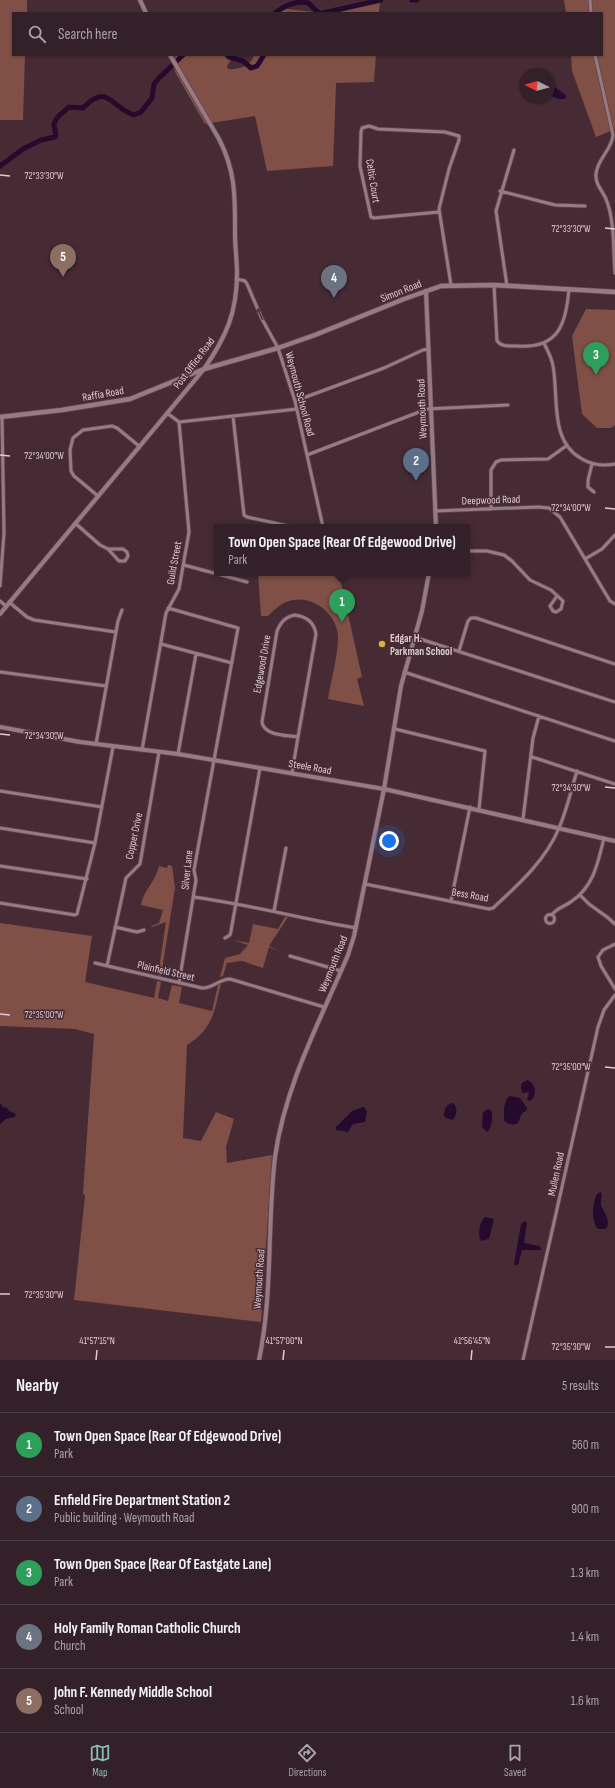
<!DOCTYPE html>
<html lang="en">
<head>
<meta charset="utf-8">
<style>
	body { margin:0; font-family:"Sofia Sans Condensed",sans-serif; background:#3f2d34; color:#f1f3f6 }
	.compass { position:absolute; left:519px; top:68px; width:36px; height:36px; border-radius:50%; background:#342028; box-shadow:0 1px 3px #0004; rotate:275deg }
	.you { position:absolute; left:389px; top:841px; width:14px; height:14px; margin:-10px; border:3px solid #fff; border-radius:50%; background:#1a73e8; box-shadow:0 0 0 6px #1a73e833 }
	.badge { display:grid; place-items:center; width:26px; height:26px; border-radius:50%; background:#8bbbb9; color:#fff; font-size:13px; font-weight:700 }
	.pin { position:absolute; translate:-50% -33px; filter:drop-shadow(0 1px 2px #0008) }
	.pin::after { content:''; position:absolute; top:21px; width:14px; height:12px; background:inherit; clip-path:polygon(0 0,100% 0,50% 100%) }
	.popup { position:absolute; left:214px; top:524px; width:256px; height:52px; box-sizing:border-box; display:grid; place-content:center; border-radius:0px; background:#342028; filter:drop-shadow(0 1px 3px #0005); font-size:13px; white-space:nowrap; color:#a9a3a8 }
	.popup b { font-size:15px; color:#f1f3f6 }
	.popup::after { content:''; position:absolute; left:50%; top:100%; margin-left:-8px; border:8px solid transparent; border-top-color:#342028 }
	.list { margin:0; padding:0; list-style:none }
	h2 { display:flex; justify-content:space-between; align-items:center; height:52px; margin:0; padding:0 16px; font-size:17px }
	h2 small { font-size:13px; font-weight:400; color:#a9a3a8 }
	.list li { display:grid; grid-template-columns:26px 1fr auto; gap:12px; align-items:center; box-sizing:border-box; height:64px; padding:0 16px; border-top:1px solid #4e3e45 }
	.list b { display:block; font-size:15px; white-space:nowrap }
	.list p { margin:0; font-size:13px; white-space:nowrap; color:#a9a3a8 }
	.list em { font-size:13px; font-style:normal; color:#a9a3a8 }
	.icon { flex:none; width:22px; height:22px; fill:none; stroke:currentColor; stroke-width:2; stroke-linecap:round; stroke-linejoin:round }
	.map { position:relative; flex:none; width:615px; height:1360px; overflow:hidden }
	.search { position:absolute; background:#342028; box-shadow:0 1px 3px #0004; left:12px; right:12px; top:12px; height:44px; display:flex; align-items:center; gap:10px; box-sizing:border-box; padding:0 14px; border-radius:0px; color:#a9a3a8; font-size:15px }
	.sheet { height:372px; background:#342028 }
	nav { display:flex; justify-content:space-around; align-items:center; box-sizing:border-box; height:56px; border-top:1px solid #4e3e45; background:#342028; font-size:11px; color:#a9a3a8 }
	nav a { display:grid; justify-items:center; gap:2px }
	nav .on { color:#8bbbb9 }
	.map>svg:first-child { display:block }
	.green { fill:#805046 }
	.water { fill:#250a2e }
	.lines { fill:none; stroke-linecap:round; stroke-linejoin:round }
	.river { stroke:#250a2e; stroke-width:5 }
	.minor-casing { stroke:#5d4750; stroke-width:4.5 }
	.tertiary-casing { stroke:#5d4750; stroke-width:5.5 }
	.secondary-casing { stroke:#5d4750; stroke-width:6 }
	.minor { stroke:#997984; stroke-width:3 }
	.tertiary { stroke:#997984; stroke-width:4 }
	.secondary { stroke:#997984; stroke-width:4.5 }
	.oneway { stroke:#523741 }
	.ticks { fill:none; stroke:#deccd2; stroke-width:1.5 }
	.poi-dot { fill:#ddb133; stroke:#462b35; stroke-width:1.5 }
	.labels { text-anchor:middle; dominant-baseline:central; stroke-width:3; stroke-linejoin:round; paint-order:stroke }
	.street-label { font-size:11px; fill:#deccd2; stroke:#462b35 }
	.poi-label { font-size:11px; font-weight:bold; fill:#deccd2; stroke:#462b35; text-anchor:start }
	.ticks-label { font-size:10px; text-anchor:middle; fill:#deccd2; stroke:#462b35; stroke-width:3; stroke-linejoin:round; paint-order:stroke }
</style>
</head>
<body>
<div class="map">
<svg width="615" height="1360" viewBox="0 0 615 1360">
	<rect width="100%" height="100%" fill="#462b35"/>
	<path class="green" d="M0,0H27V13H13V55H25L23,120H0Z
		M375,0H380L379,13H278L283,9H287L325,13L337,12L341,11L348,6H359Z
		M564,0H615V129L596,137L572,71L571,55H602V13H566Z
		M176,55H234L227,66L228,69C239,70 251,66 254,55H376L374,82L336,83L333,166L267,171L255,116L205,124L175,72L174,58Z
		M586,309L615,310V425L611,428H597L582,414L572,336Z
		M258,573H339L362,677L357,679L364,706L328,699C331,679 338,657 338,636C337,614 314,596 293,600C282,602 275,609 268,616H261Z
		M168,865L172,866L175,888L161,976L158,975L166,922L152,927L151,926L159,923L163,910L141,905C144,889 155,883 159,866L167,868Z
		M285,917H288L269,946L283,953L269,947L263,968L242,961L227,963L223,976L220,977L225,958L240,954L248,945L233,940L249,943L253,924L278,929Z
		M0,923L92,936L85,982L154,998L157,981L161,982L158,998L168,1001L172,985L182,987L179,1003L212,1011L218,985L221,983C215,1010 213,1029 187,1045L183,1138L201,1141L216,1112L234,1119L226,1147L227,1163L272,1155L261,1322L74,1300L85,1196L83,1193L94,1034L75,1029L0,1026Z"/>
	<path class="water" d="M549,83L566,95L565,99H558L549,95Z
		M527,1080C536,1083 538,1096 530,1101L527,1100L529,1092L523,1093L521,1089V1084Z
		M510,1096L520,1098L527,1108L526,1111L522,1113L518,1123C513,1126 506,1124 504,1120V1107L507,1098Z
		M0,1103L3,1107L7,1108L9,1111L16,1114L15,1117L6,1119L0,1124Z
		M453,1103C458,1107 457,1115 453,1120L446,1118L444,1116C444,1109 446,1104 453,1103Z
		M363,1107L365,1108L367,1112L365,1122L353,1124L348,1132L336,1130V1127L352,1111Z
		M488,1109L492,1111C492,1119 493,1126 487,1132L482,1127L483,1112Z
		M601,1192C603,1196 600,1200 601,1205C603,1212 612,1220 606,1229H598C591,1221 592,1203 597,1194Z
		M485,1217L494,1219L489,1239L481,1241C477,1235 480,1221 485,1217Z
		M525,1221L527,1223L524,1243L540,1246L541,1250H522L518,1265H515L514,1264L521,1224Z"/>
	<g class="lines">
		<path class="river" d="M412,0H417
			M275,13C284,6 296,0 308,3C313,6 314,11 320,13
			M323,13L381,0
			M227,55L229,57L243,61L251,68L257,66L264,55
			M0,166L23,149L41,140L55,137C57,132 54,130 54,124C55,117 64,112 69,107L83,108C108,82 110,107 134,115L141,112L152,98L154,84L159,78L183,55"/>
		<defs>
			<path id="minor" d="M590,0L591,13
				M595,55L613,135C612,150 597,159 596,174C595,184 602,190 606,199C615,221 613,249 615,273
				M500,191L555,205L585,206
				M439,212L374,218L371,217L360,166L361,132L362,128L369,126L378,129L445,132L459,136V140L449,169L439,209L451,285
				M237,279L245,281L247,284L262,319L278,348L295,401L323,527
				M494,285L497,341C502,347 509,346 517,346C558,349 566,325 569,289
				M507,286L496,211L514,150
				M544,343C547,350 552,358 553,366C559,398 549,441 582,459C592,465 604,466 615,464
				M295,401L384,368L423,350L429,349
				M167,413L179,422L297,409
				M233,416L244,515L247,517L293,527
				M307,455L427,409L508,405
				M592,464L588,480V487L594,492
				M98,496L74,476L71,471L70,450L73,438L83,430L112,426L117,428L139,446
				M491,509V470L496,462L501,460L548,459L566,446
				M435,511L538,507L549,508L560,517L610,601L615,604
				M75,523L100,545L108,549
				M108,549H123L127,552L128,556L125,561H119Z
				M467,551H487L504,555L512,561L530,580L551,590L563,601L561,609L556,612L553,611L550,606L557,596
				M585,559L602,549L615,535
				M184,565L247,582
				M0,586L4,533L2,417
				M0,601L6,606
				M9,602L27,617L34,620L116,632
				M168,608L238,628L194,870L196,880L179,983
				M295,615C307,617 314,622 316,634L298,737C287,735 264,736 262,722L277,631C281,622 285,617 295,615Z
				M414,637L615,702
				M161,644L232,663
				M459,651L468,621L471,618H476L615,664
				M0,672L106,686
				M404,672L615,741
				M395,729L485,751L479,809
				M96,744L118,621L122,610
				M142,750L166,613L179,589L189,532L179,422
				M178,754L196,654
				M532,757L615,784
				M292,773L298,737
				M0,791L102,807
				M523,819L533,738L539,716
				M0,828L95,843
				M0,866L87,879
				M365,884L489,909L493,908C518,885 546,860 559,828C567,810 571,790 577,771
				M580,895L589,904L607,917L615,924
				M193,897C248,904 301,919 356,928
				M451,901L470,807
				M0,903L75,915L77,914L95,843L113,747
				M274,911L286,848
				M545.5 919a4.5 4.5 0 1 1 9 0a4.5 4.5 0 1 1-9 0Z
				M552,915C556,908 566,906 572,901C594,886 598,862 604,838
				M115,927L137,932L144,930
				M225,938L230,935L231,931L260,768
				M615,944L603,950L598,957L601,966L615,989
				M290,956L341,971
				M95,963L202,988C212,989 219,979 230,979L324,1007
				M107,966L126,878L140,864L159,752
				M523,1360L598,1027L604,1010L615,995"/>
			<path id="tertiary" d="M140,0L146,13
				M426,291L436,527
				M0,614L204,369C226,337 237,313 237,273C237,260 235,247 235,234C235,198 236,172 219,139L170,55
				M0,727L80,742L178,754L384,789L615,841
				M259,1360C273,1294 267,1224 275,1157C285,1085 320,1021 348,955L354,936L384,789L401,686L422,611L429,573"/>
			<path id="secondary" d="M0,417L62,410L130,399L204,369L278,348L315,335L404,299L441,286L494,285L615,292"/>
		</defs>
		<use href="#minor" class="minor-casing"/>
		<use href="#tertiary" class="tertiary-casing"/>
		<use href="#secondary" class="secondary-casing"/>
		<use href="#minor" class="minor"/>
		<use href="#tertiary" class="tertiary"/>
		<use href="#secondary" class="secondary"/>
	</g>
	<defs><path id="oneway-shaft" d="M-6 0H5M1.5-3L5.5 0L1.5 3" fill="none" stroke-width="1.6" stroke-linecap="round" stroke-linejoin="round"/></defs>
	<use class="oneway" href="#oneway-shaft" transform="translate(260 314) rotate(-115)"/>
	<path class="ticks" d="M0,175L10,176M605,228L615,229M0,455L10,456M605,508L615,509M0,734L10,735M605,787L615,788M0,1014L10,1015M605,1067L615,1068M0,1294H10M605,1347H615M96,1360L97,1350M283,1360L284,1350M471,1360L472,1350"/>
	<circle class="poi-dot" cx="382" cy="644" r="4"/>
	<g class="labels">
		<g class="street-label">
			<text transform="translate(373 181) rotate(81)">Celtic Court</text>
			<text transform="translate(401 291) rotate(-22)">Simon Road</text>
			<text transform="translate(194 363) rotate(-53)">Post Office Road</text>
			<text transform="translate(103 394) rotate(-10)">Raffia Road</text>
			<text transform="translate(300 394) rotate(75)">Weymouth School Road</text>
			<text transform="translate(422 409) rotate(-92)">Weymouth Road</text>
			<text transform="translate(491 500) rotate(-2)">Deepwood Road</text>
			<text transform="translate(174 563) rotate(-80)">Guild Street</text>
			<text transform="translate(262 664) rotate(-80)">Edgewood Drive</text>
			<text transform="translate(310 767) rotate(10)">Steele Road</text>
			<text transform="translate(134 836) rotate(-78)">Copper Drive</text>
			<text transform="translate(187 870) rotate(-84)">Silver Lane</text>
			<text transform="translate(470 895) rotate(10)">Bess Road</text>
			<text transform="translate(333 964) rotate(-68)">Weymouth Road</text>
			<text transform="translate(166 971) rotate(13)">Plainfield Street</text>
			<text transform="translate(556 1174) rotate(-78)">Mullen Road</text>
			<text transform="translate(259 1279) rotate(-86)">Weymouth Road</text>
		</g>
		<g class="poi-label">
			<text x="390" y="638">Edgar H.<tspan x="390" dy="13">Parkman School</tspan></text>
		</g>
	</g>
	<g class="ticks-label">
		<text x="44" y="179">72°33'30"W</text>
		<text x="571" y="232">72°33'30"W</text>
		<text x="44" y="459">72°34'00"W</text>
		<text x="571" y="511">72°34'00"W</text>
		<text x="44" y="739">72°34'30"W</text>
		<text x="571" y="791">72°34'30"W</text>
		<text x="44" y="1018">72°35'00"W</text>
		<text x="571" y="1070">72°35'00"W</text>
		<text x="44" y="1298">72°35'30"W</text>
		<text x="97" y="1344">41°57'15"N</text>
		<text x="284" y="1344">41°57'00"N</text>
		<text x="472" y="1344">41°56'45"N</text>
		<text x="571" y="1350">72°35'30"W</text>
	</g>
</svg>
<svg class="compass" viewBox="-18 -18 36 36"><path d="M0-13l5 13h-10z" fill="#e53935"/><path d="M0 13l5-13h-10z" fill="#a9a3a8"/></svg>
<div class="you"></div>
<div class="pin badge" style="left:342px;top:622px;background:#2e9e5b">1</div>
<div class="popup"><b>Town Open Space (Rear Of Edgewood Drive)</b>Park</div>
<div class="pin badge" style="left:416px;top:481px;background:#5c6f8a">2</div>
<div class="pin badge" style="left:596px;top:375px;background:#2e9e5b">3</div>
<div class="pin badge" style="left:334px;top:298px;background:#6b7280">4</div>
<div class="pin badge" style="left:63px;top:277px;background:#8d6e63">5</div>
<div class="search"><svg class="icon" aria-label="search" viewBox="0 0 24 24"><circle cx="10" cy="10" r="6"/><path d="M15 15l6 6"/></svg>Search here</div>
</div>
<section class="sheet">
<h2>Nearby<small>5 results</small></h2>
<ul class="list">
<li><span class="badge" style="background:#2e9e5b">1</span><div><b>Town Open Space (Rear Of Edgewood Drive)</b><p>Park</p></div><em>560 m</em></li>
<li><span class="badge" style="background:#5c6f8a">2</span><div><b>Enfield Fire Department Station 2</b><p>Public building · Weymouth Road</p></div><em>900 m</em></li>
<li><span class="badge" style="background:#2e9e5b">3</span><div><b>Town Open Space (Rear Of Eastgate Lane)</b><p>Park</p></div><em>1.3 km</em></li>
<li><span class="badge" style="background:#6b7280">4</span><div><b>Holy Family Roman Catholic Church</b><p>Church</p></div><em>1.4 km</em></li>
<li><span class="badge" style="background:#8d6e63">5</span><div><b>John F. Kennedy Middle School</b><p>School</p></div><em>1.6 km</em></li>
</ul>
</section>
<nav>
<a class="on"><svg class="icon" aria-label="map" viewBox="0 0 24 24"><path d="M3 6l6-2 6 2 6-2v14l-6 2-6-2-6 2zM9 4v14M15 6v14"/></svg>Map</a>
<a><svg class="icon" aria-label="directions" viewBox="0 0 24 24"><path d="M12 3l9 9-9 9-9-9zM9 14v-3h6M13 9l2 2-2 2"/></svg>Directions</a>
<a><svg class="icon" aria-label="saved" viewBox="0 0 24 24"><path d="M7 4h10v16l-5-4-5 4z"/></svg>Saved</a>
</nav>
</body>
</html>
